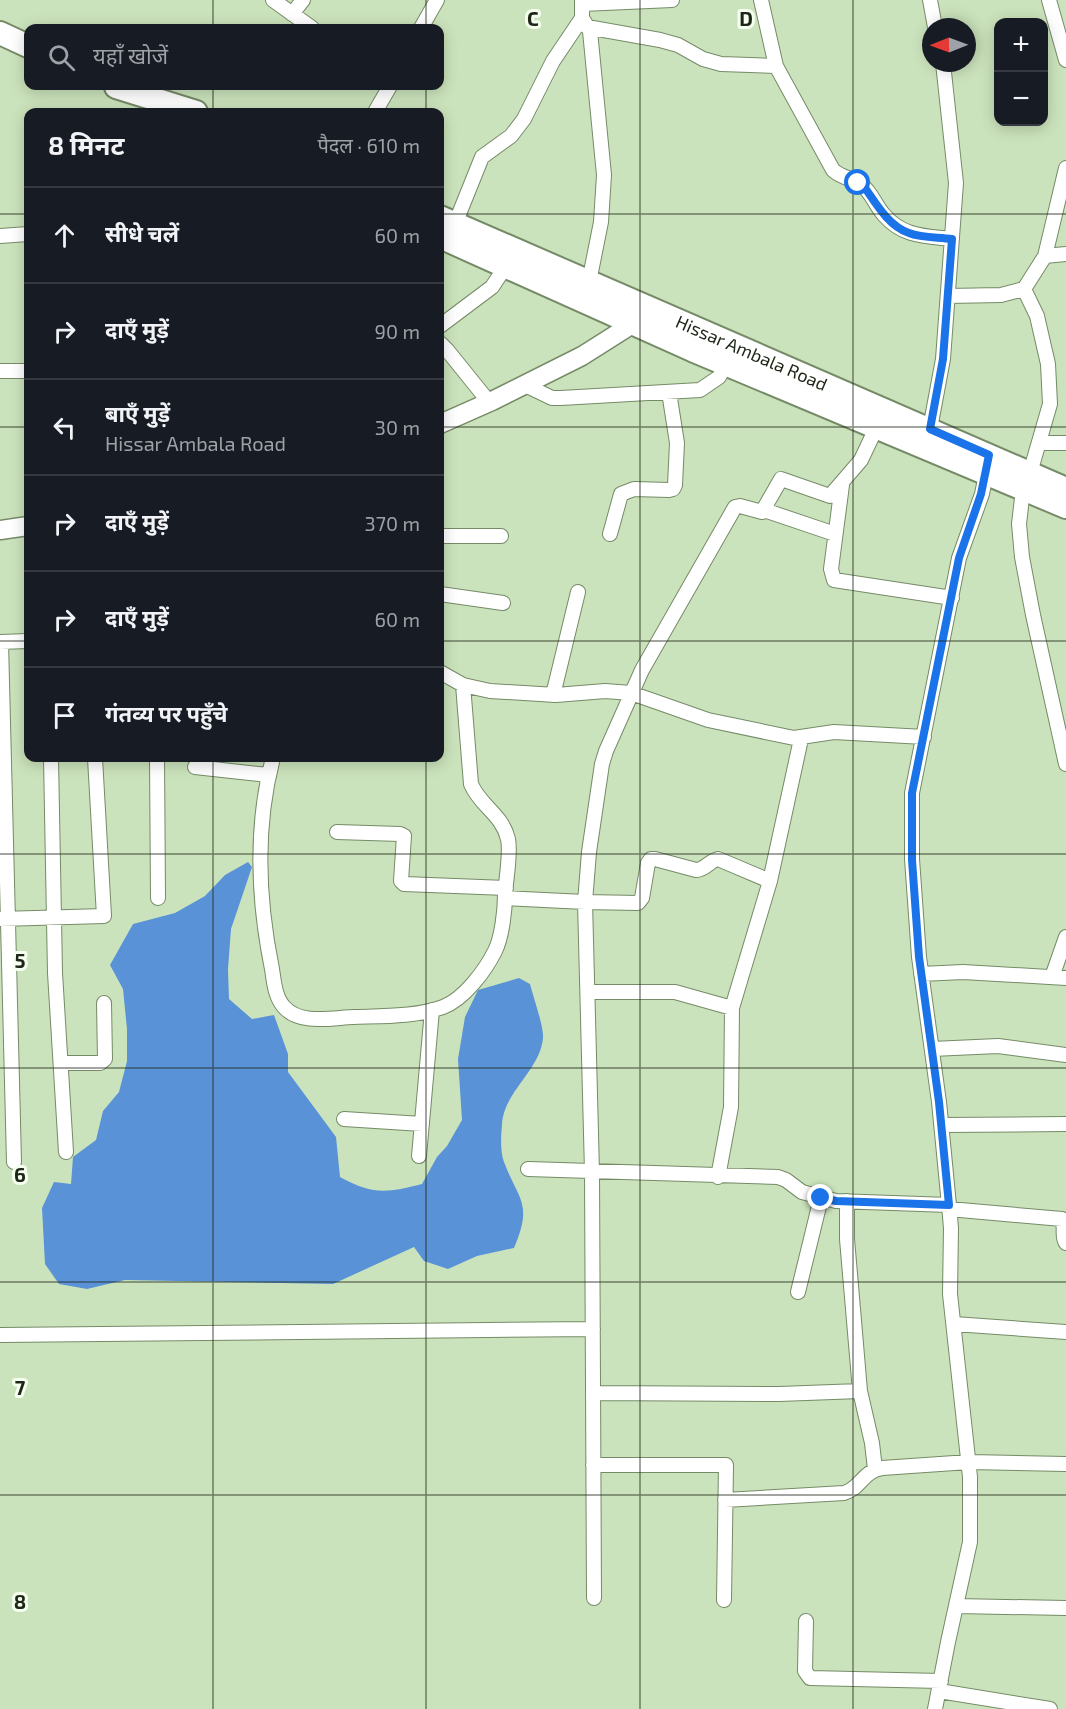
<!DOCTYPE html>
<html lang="hi">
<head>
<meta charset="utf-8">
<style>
	body { margin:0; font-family:"Exo 2","Noto Sans Devanagari",sans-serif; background:#242831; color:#f1f3f6 }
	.controls { position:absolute; right:18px; top:18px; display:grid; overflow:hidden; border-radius:12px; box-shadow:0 3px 15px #0003 }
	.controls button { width:54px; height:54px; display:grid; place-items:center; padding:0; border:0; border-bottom:2px solid #363941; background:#171b24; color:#f1f3f6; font:30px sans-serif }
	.compass { position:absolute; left:922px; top:18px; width:54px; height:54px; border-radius:50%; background:#171b24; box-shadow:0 3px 15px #0003; rotate:269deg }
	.stop { position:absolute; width:18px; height:18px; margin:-14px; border:4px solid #1a73e8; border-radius:50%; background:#fff }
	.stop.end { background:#1a73e8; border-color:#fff; box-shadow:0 2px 6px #0008 }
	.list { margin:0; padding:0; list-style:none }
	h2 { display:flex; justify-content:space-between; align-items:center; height:78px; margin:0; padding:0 24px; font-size:26px }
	h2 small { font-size:20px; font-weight:400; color:#9ea1a6 }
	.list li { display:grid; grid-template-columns:39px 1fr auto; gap:18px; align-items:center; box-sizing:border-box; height:96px; padding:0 24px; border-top:2px solid #363941 }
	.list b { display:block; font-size:22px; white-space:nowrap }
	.list p { margin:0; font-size:20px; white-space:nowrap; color:#9ea1a6 }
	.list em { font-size:20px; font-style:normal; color:#9ea1a6 }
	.icon { flex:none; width:33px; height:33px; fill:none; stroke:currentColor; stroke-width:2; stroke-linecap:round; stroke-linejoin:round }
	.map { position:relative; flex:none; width:1066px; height:1709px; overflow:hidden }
	.search { position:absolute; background:#171b24; box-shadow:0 3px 15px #0003; left:24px; top:24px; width:420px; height:66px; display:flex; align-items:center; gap:15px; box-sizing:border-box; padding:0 21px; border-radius:12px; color:#9ea1a6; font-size:22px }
	.panel { position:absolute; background:#171b24; box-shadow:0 3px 15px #0003; left:24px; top:108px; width:420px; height:654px; border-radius:12px }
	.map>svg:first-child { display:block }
	.water { fill:#5992d7 }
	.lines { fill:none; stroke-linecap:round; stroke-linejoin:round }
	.minor-casing { stroke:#758b67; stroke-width:16 }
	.tertiary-casing { stroke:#758b67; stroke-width:21 }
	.primary-casing { stroke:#758b67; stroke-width:26 }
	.minor { stroke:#fff; stroke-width:14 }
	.tertiary { stroke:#fff; stroke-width:18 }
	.primary { stroke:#fff; stroke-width:22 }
	.route { stroke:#1a73e8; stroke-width:8 }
	.grid { fill:none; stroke:#1d2617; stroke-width:1.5; stroke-opacity:0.55 }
	.labels { text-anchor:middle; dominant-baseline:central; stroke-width:6; stroke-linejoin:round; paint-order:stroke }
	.street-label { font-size:18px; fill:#1d2617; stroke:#f5ffef }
	.grid-label { font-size:20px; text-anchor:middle; font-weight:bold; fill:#1d2617; stroke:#f5ffef; stroke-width:6; stroke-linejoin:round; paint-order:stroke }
</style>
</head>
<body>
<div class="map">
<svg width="1066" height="1709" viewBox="0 0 1066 1709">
	<rect width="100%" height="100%" fill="#cbe3bc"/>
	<path class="water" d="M248,862L252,867L231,929L228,969L229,999L252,1019L274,1015L288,1054V1072L336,1137L340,1177C373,1195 386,1193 422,1184L437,1157L447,1146L462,1120L458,1059L465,1017L478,990L519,978L530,984C533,996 544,1027 543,1038C540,1071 503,1092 502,1125C501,1135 500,1152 504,1162C519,1201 533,1203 514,1248L477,1256L448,1269L424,1261L414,1247L333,1284L125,1280L87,1289L59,1284L45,1264L42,1208L54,1182L71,1184L73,1157L96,1140L103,1111L119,1092L127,1061V1029L123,989L110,965L133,924L175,913L205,896L225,875Z"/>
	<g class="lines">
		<defs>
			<path id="minor" d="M273,0L312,28
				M582,0V18L590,31L604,175L601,222L589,282
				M761,0L776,66L833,170C841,178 853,178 862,185C871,192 876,206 884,215C903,237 925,236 952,239
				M930,0L935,27
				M1049,0L1066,60
				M582,4L672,0
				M292,14L303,0
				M587,27L660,40L678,45L703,59L721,64L776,66
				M421,28L437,0
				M375,112L390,86
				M455,224L482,157L511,136L524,119L553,61L582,18
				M0,236L28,234
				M1045,256L1066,168
				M1024,289L1037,316L1048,364L1050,404L1030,473L1023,489L1019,524L1022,557L1033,615L1066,764
				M948,296L1001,295L1024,289L1045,256L1066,254
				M440,326L492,287L506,266
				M440,343L447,350L489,402
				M0,371H28
				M525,385L552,398H561L700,390L719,377L726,364
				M929,434L943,359L956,183L943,63
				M1039,443H1066
				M842,485L831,569L834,580L952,598
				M764,510L835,534
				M610,534L621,494L634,489L669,490L673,489L675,485L677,443L669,392
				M440,536H501
				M440,594L503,603
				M0,642L28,641
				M1,642L14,1162
				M440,672L463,685L490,691L556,695L605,691L631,693L708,720L794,738L834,732L924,737
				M553,695L578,592
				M51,758L55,973L66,1152
				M157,758L158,898
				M273,758C255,826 258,900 272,969C274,982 275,997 284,1007C300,1025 331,1018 353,1017C382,1016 415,1017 443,1007C464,999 485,971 495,951C502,937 505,910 505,894C506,879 511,853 508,839C502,814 480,806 471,784L463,685
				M195,767L268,775
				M337,832L400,834L404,836L401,881L404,884L506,888
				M505,898L585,902L638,903L642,898L648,863L651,859H655L696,870C705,870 709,861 718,859L770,881
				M0,919L104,916L95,758
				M921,974L963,972L1066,978
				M1052,977L1066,937
				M588,992H675L732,1008
				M932,1049L998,1046L1066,1055
				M61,1063H100L105,1059L104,1003
				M344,1119L422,1124
				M941,1125L1066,1124
				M419,1156L432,1010
				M528,1169L778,1177L786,1180L802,1192L836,1201L949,1205
				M718,1177L731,1107L732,1008L770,881L801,739
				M847,1201V1239L860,1391L872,1443L875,1469
				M949,1209L1062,1219C1066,1227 1061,1236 1066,1243
				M798,1292L821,1198
				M954,1324L1066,1332
				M0,1335L593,1329
				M593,1393L779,1394L860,1391
				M593,1465H726L724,1600
				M725,1500L844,1493C860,1489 863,1471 882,1468L969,1462L1066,1464
				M594,1598L592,1172L585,902L589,852L602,764L606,751L642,670L735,507L740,506L762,512L781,479L830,496L861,460L879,422
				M956,1606L1066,1608
				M806,1621L805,1671L810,1678L941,1681
				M939,1691L1050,1709
				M935,1709L948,1642L970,1542V1477L950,1294L951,1228L949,1205L939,1102L919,957L912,859V793L959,558L982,494L987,469"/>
			<path id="tertiary" d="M440,424L492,401L582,356L642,318
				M0,530L28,526"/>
			<g id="primary">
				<path d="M0,33L28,46"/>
				<path d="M116,87L196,112"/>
				<path id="s1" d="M440,217L1066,489"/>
				<path d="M440,237L692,350L1066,507"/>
			</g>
		</defs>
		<use href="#minor" class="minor-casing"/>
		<use href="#tertiary" class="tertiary-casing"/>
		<use href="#primary" class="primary-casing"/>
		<use href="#minor" class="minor"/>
		<use href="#tertiary" class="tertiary"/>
		<use href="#primary" class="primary"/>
	</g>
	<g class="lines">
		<path class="route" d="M821,1198L836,1201L949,1205L939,1102L919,957L912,860V793L959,558L981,494L989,455L930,429L943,359L952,239C938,237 922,238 909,233C888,226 875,202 863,185L858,183"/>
	</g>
	<path class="grid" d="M213,0V28M426,0V28M640,0V1709M853,0V1709M213,86V112M426,86V112M0,214H28M440,214H1066M0,427H28M440,427H1066M0,641H28M440,641H1066M213,758V1709M426,758V1709M0,854H1066M0,1068H1066M0,1282H1066M0,1495H1066"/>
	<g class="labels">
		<g class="street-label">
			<text stroke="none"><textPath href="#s1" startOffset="340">Hissar Ambala Road</textPath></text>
		</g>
	</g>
	<g class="grid-label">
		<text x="533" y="26">C</text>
		<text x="746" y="26">D</text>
		<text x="20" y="968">5</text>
		<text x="20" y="1182">6</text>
		<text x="20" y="1395">7</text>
		<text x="20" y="1609">8</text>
	</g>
</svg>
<div class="controls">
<button>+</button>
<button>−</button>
</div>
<svg class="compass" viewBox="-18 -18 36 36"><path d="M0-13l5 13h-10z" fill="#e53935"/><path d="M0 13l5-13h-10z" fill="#9ea1a6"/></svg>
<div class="stop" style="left:858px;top:183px"></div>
<div class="stop end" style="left:821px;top:1198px"></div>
<div class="search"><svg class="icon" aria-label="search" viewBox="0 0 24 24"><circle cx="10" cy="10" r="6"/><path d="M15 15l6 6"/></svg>यहाँ खोजें</div>
<section class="panel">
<h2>8 मिनट<small>पैदल · 610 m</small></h2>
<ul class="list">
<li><svg class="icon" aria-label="ahead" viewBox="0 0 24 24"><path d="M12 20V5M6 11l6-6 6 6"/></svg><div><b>सीधे चलें</b></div><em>60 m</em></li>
<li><svg class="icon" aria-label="right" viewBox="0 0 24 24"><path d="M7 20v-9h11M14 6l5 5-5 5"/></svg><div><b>दाएँ मुड़ें</b></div><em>90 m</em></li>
<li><svg class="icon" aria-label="left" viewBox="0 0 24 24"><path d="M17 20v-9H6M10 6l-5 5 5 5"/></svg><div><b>बाएँ मुड़ें</b><p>Hissar Ambala Road</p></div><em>30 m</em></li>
<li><svg class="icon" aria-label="right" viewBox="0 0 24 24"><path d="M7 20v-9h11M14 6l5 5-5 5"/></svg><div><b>दाएँ मुड़ें</b></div><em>370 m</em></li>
<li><svg class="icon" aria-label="right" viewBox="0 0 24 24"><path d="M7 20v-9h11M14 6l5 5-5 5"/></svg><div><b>दाएँ मुड़ें</b></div><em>60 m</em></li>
<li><svg class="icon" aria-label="arrive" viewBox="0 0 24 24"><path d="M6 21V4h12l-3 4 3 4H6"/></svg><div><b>गंतव्य पर पहुँचे</b></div></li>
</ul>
</section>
</div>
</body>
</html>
